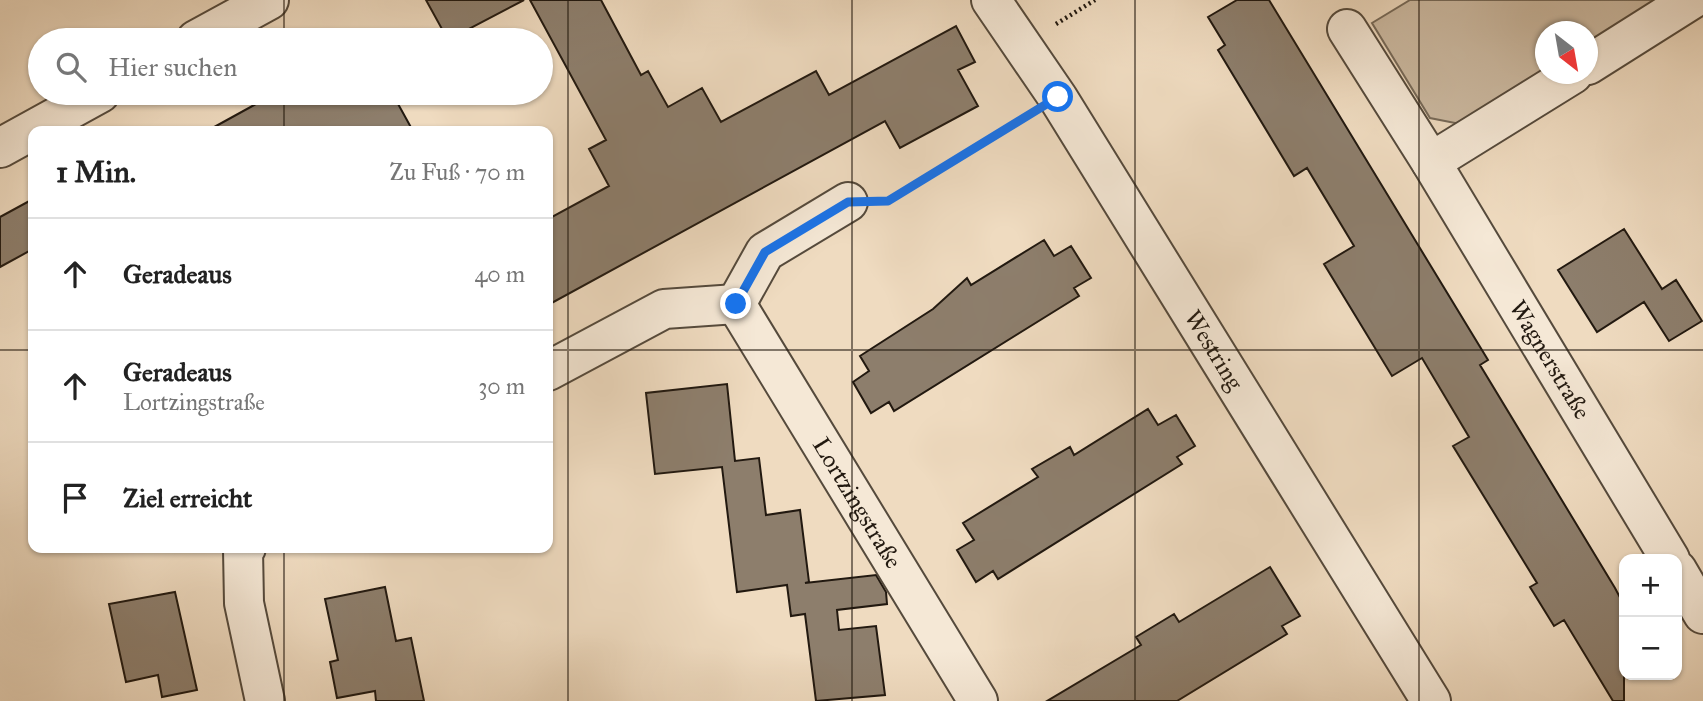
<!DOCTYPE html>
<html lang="de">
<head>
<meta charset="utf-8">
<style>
	body { margin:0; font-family:"IM FELL Great Primer",serif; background:#f6f6f6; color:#222 }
	.controls { position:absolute; right:21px; bottom:21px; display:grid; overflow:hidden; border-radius:14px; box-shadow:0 2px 5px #0004 }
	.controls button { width:63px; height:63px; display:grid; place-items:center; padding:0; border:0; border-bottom:2px solid #e0e0e0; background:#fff; color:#222; font:35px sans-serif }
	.compass { position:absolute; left:1535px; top:21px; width:63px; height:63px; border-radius:50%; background:#fff; box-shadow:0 2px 5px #0004; rotate:149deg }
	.stop { position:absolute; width:21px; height:21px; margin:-16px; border:5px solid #1a73e8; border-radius:50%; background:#fff }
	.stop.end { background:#1a73e8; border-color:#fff; box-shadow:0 2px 7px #0008 }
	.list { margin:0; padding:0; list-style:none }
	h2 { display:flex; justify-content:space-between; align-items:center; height:91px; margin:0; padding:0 28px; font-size:30px }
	h2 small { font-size:23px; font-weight:400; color:#767676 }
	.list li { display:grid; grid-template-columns:46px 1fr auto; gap:21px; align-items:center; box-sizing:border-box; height:112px; padding:0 28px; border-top:2px solid #e0e0e0 }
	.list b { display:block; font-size:26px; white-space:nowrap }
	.list p { margin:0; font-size:23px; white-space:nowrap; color:#767676 }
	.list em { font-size:23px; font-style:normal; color:#767676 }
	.icon { flex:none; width:38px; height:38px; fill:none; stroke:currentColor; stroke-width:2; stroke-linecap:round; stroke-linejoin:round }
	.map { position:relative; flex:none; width:1703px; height:701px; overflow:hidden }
	.search { position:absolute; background:#fff; box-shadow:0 2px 5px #0004; left:28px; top:28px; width:525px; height:77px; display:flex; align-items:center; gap:18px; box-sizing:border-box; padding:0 24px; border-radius:38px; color:#767676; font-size:26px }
	.panel { position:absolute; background:#fff; box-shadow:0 2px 5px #0004; left:28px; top:126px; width:525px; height:427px; border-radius:14px }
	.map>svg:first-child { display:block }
	.green { fill:#ccbaa2; stroke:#776a59; stroke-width:2 }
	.building { fill:#8d7e6c; stroke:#221910; stroke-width:2 }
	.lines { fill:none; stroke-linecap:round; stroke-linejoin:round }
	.minor-casing { stroke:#554a3c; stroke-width:42 }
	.path { stroke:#221910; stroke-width:4.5; stroke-dasharray:2 3.5; stroke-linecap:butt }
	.minor { stroke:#f5e8d6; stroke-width:38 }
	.route { stroke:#1a73e8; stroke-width:9 }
	.grid { fill:none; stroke:#221910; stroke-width:2; stroke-opacity:0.55 }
	.labels { text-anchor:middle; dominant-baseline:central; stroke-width:7; stroke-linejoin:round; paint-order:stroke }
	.street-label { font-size:24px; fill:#221910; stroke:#f5e8d6 }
</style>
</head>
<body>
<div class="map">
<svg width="1703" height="701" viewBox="0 0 1703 701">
	<rect width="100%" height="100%" fill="#efdbc0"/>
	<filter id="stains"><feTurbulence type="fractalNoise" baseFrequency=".00286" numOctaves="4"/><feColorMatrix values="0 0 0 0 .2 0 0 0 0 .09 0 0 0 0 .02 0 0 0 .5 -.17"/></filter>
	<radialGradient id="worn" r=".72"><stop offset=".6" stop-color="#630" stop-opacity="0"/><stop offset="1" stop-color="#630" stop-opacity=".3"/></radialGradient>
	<path class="green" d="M1410,0H1662L1588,46V32H1546L1545,72L1460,124L1430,118L1372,23Z"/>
	<path class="building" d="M426,0H524L448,40Z
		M530,0H601L641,75L648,71L668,107L702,88L721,122L816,71L829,95L956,26L975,62L958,70L978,106L900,148L885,121L548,305V219L609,186L589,149L606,140Z
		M1237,0H1269L1488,360L1480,365L1615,588L1624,605V701H1613L1564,620L1554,626L1530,587L1537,583L1453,446L1469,437L1422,358L1392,376L1324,264L1354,246L1307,168L1294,176L1218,50L1225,45L1208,17Z
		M276,93H392L413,131H207Z
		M33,199V249L0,267V217Z
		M1624,229L1662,289L1676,280L1702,321L1669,341L1644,302L1597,332L1558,270Z
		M1044,240L1054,256L1071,246L1091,278L1074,288L1079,296L894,411L889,402L871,413L853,382L869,371L860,356L933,309L967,278L971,285Z
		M727,384L735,461L759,458L766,515L800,510L809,582L805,583L876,575L886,592L887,604L837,610L839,630L876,626L885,695L816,701L805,614L791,616L787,585L737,592L722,467L655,474L646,393Z
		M1148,409L1158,425L1176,415L1195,446L1177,457L1182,464L998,579L993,571L976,582L957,550L974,540L963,523L1038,477L1032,469L1070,447L1074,455Z
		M1270,567L1300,616L1282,626L1287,634L1177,701H1047L1141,645L1136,637L1174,614L1179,622Z
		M385,587L396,641L411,638L424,701H376L375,691L337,698L330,662L338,660L325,599Z
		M175,592L197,690L162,697L158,675L126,682L109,604Z"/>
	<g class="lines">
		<defs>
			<g id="minor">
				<path id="s1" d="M991,0L1058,98L1431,701"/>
				<path id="s2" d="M1347,29L1431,162L1670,559"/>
				<path d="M196,40L269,0"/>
				<path d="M1588,65L1691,0"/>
				<path d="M0,148L100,93"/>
				<path d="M1431,162L1573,74"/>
				<path id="s3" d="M736,304L978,701"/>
				<path d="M736,304L765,252L848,202"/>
				<path d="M548,371L664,309L736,304"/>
				<path d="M246,548L243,550L244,603L265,701"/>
				<path d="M1677,570L1703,614"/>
			</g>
		</defs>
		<use href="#minor" class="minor-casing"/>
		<path class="path" d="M1056,24L1095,0
			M889,201L1025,118"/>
		<use href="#minor" class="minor"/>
	</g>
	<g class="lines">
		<path class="route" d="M736,304L765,252L848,202L888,201L1058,97"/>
	</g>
	<path class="grid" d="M284,0V40M568,0V701M852,0V701M1135,0V701M1419,0V701M284,93V131M0,350H33M548,350H1703M284,548V701"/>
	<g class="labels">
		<g class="street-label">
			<text stroke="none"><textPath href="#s1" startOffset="415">Westring</textPath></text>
			<text stroke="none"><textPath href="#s2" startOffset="388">Wagnerstraße</textPath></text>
			<text stroke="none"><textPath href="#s3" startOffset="233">Lortzingstraße</textPath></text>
		</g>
	</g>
	<rect width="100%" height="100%" filter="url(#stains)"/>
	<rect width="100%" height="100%" fill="url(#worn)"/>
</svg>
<div class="controls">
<button>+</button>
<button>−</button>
</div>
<svg class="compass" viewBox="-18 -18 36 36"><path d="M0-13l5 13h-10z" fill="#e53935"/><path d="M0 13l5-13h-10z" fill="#767676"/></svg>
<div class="stop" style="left:1058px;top:97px"></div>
<div class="stop end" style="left:736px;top:304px"></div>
<div class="search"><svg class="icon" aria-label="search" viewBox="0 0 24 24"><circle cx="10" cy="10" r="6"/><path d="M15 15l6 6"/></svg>Hier suchen</div>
<section class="panel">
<h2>1 Min.<small>Zu Fuß · 70 m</small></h2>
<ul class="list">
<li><svg class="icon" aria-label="ahead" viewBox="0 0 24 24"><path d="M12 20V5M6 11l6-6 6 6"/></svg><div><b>Geradeaus</b></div><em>40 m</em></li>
<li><svg class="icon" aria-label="ahead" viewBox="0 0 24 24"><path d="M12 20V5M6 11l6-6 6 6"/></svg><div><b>Geradeaus</b><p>Lortzingstraße</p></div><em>30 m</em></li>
<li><svg class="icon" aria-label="arrive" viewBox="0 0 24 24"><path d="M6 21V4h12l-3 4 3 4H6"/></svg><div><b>Ziel erreicht</b></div></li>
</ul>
</section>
</div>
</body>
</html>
